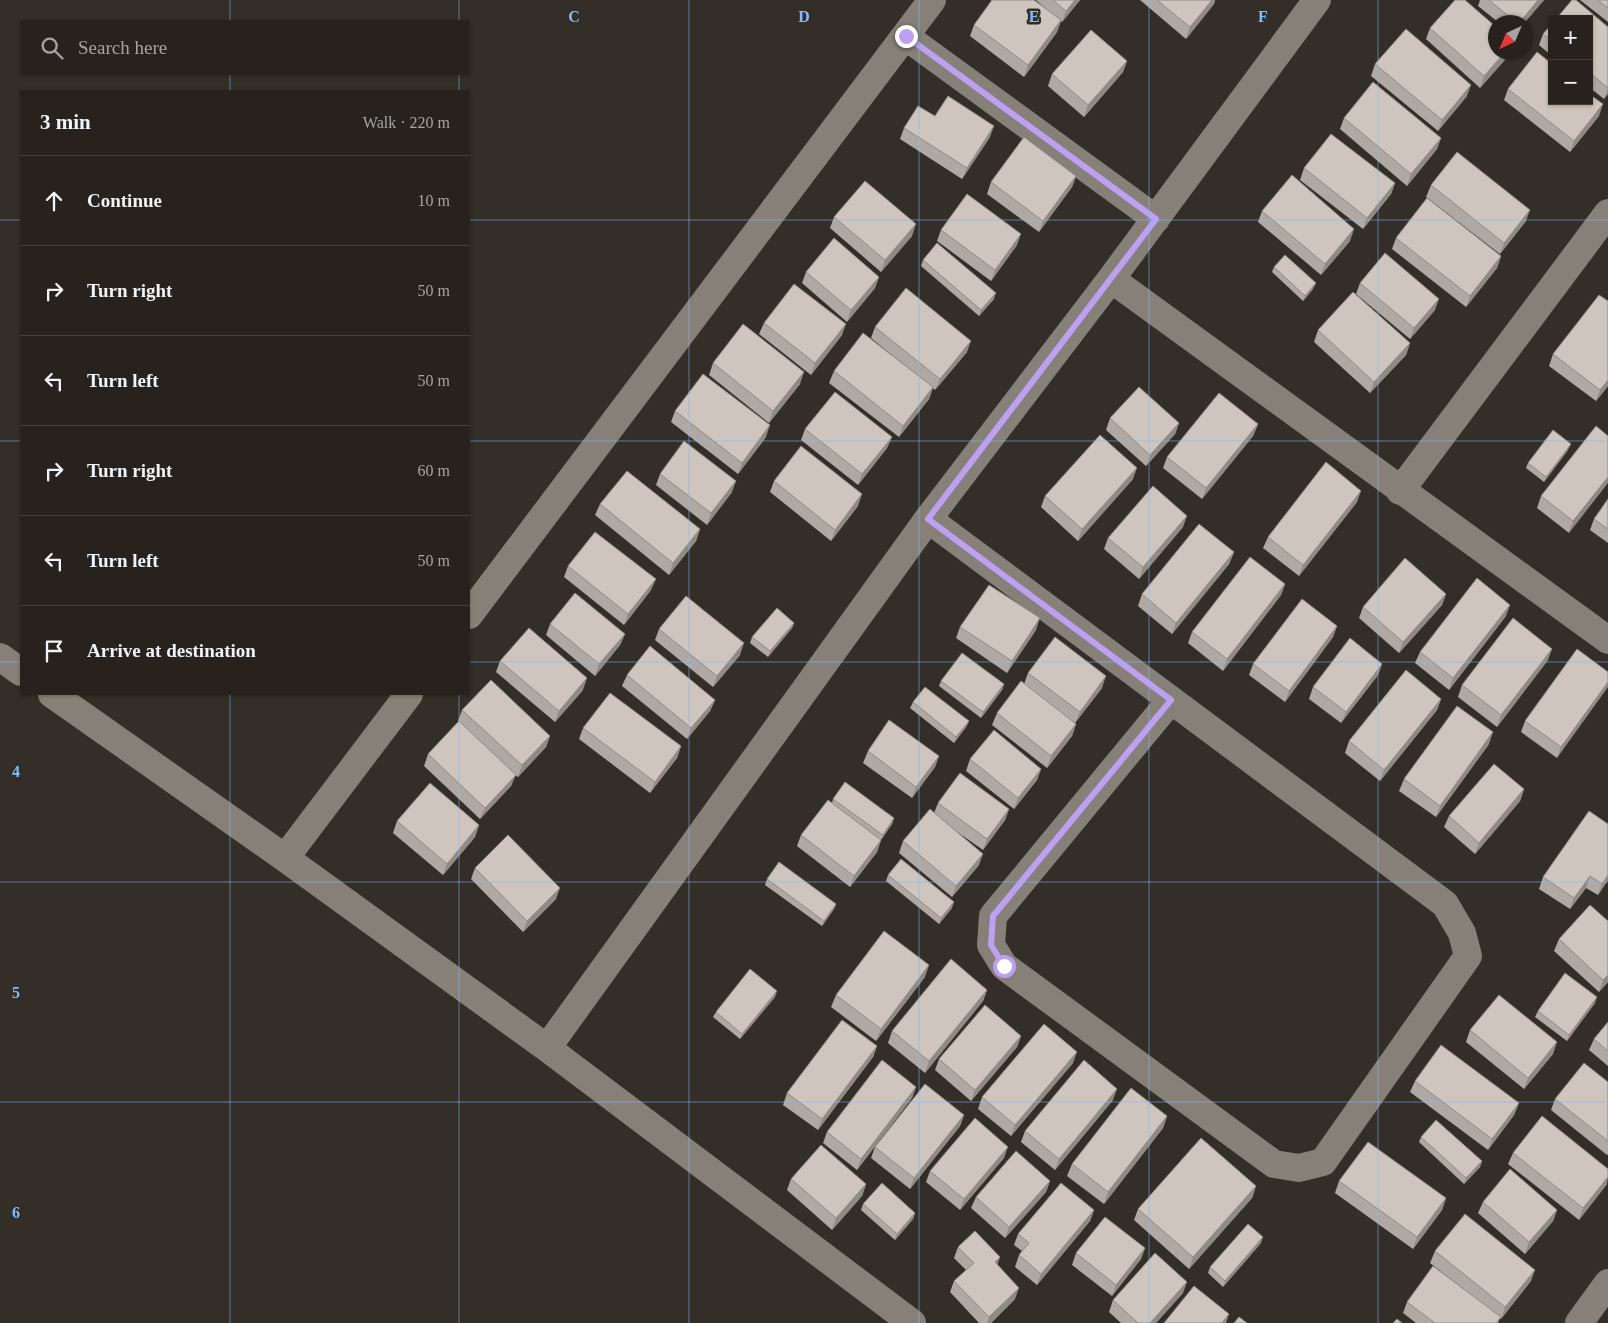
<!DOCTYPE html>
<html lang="en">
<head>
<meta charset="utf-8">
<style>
	body { margin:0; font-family:"Times New Roman",serif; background:#332f2b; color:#f1f3f6 }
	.controls { position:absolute; right:15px; top:15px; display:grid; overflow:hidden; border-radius:0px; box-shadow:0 1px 4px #0004 }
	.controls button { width:45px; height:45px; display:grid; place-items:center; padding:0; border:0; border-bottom:1px solid #433f3c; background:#27221e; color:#f1f3f6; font:25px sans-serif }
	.compass { position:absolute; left:1488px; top:15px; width:45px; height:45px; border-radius:50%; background:#27221e; box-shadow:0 1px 4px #0004; rotate:224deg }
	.stop { position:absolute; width:15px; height:15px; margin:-11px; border:4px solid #bca0f2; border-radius:50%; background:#fff }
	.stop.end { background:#bca0f2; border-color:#fff; box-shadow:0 1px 5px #0008 }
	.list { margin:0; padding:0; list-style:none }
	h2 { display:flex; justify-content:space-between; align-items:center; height:65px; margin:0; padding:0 20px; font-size:21px }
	h2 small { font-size:16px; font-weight:400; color:#a4a4a4 }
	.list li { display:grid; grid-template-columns:32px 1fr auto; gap:15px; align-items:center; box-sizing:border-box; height:90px; padding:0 20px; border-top:1px solid #433f3c }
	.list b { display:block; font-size:19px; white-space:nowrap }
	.list em { font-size:16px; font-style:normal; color:#a4a4a4 }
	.icon { flex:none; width:28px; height:28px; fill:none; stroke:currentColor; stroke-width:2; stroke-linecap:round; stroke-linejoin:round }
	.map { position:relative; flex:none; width:1608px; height:1323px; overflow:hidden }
	.search { position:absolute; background:#27221e; box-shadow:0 1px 4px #0004; left:20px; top:20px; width:450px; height:55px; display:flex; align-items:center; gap:12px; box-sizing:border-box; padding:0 18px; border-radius:0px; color:#a4a4a4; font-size:19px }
	.panel { position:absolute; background:#27221e; box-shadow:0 1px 4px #0004; left:20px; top:90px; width:450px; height:605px; border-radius:0px }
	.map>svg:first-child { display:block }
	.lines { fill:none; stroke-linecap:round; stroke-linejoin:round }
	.minor { stroke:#878079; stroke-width:28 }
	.wall { fill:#b0a9a3 }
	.shaded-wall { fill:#908a85 }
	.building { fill:#cdc5be; stroke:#908a85 }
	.route { stroke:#bca0f2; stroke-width:6 }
	.grid { fill:none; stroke:#85bbfb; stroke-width:1; stroke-opacity:0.55 }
	.grid-label { font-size:16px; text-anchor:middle; font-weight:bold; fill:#85bbfb; stroke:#342e28; stroke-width:5; stroke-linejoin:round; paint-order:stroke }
</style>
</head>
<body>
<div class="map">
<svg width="1608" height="1323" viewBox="0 0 1608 1323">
	<rect width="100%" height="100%" fill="#342e28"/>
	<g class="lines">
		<path class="minor" d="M905,36L1156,219
			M1111,279L1608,640
			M1400,491L1608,213
			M928,519L1445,904L1462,933L1468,956L1323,1162L1299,1168L1274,1164L1004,966L991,945L993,916L1171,700
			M469,615L932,0
			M0,657L21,672
			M52,694L285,858L547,1048L912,1323
			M285,858L409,694
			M547,1048L928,519L1111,279L1317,0
			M1579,1323L1608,1283"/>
	</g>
	<path class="wall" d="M1036,0H1080L1062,22L1061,21L1057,32L1024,77L970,36L974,25L1049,12Z
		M1140,0H1215L1214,4L1186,39Z
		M1480,0H1544L1525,22H1498L1478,6Z
		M1580,0H1608V22Z
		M1589,19L1608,27V94L1604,99L1589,87Z
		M1552,24V56L1539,45L1543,34Z
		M1430,28L1496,52H1510V54L1480,88L1426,39Z
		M1127,61L1123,72L1084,117L1048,86L1052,74Z
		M1375,64L1467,96L1438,131L1371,76Z
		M1508,89L1599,116L1570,152L1504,100Z
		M935,116L990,137L962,179L900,139L904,128Z
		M1344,118L1441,138L1437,149L1407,186L1340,129Z
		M1304,168L1395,183L1391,194L1363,229L1300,180Z
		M1076,176L1072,187L1039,232L987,194L991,182Z
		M1431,185L1526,221L1500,254L1426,197Z
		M1262,211L1350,241L1321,275L1258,222Z
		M834,217L912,236L881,272L830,228Z
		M941,230L1017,245L991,281L937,241Z
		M1396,238L1501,256L1497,268L1466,307L1392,249Z
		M923,260L994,299L979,316L921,266Z
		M1274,267L1313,289L1303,301L1272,272Z
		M806,272L879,277L875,288L847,322L802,283Z
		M1360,283L1435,310L1410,339L1356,294Z
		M1608,301V386L1596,401L1549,366L1553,354Z
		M764,323L842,335L811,375L759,334Z
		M875,327L967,352L935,390L933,388L929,399L899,437L829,383L834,371L914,373L871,338Z
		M1318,330L1410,343L1406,355L1370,393L1314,342Z
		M713,363L800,384L769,423L709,375Z
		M675,411L766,437L738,474L671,422Z
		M1110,418L1179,423L1175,434L1146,466L1106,430Z
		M1258,424L1253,436L1202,499L1163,468L1167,457Z
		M805,429L892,437L887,448L858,485L801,440Z
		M1608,436L1569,533L1537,508L1541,496Z
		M1568,450L1544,482L1526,468L1528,463Z
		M660,474L732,492L707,525L656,485Z
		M1133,479L1078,541L1041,507L1045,496Z
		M774,481L858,506L831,541L770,492Z
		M1608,499V543L1590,530L1594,519Z
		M1357,502L1299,576L1263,548L1268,537Z
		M600,504L700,529L696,541L669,575L595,515Z
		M1183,527L1139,579L1104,549L1108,538Z
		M1234,552L1229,564L1172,634L1138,606L1142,594Z
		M568,566L651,590L624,625L564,577Z
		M1285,584L1281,595L1223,671L1188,643L1192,632Z
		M1446,594L1442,605L1399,653L1359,618L1363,607Z
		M1506,616L1449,690L1415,663L1420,652Z
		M794,623L792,628L768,657L750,643L752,637Z
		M550,624L625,634L620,645L595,676L546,635Z
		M1337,626L1333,637L1285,702L1249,675L1253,664Z
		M960,627L1036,630L1007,673L956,638Z
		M659,629L740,655L713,687L655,640Z
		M1548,660L1497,727L1458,697L1462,685Z
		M500,661L583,690L555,722L496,672Z
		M1382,664L1378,675L1341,723L1309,699L1313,687Z
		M1608,672L1557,758L1521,732L1525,721Z
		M1028,673L1102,688L1075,723L1046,701L1076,724L1072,736L1047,768L992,725L997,713L1024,684Z
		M627,675L715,700L710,711L687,739L622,686Z
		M941,681L1004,684L1002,690L981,718L939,686Z
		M1441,699L1437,710L1380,781L1345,753L1349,741Z
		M913,702L969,721L966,727L954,743L910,708Z
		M462,710L550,736L546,747L518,777L515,775L511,786L480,819L424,766L428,754L459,722L458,721Z
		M583,728L681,746L677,758L650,793L579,739Z
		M1489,744L1436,817L1399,791L1404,779Z
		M868,751L939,756L935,767L912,798L863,763Z
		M970,759L1041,769L1037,780L1014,809L966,771Z
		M1524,789L1520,801L1475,854L1444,827L1449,816Z
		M833,799L894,818L892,824L881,840L877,852L850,887L797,846L801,835L832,803Z
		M938,803L1009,809L1005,820L983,850L953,829L979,865L952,897L899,853L903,841L934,813Z
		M397,821L479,825L475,837L443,875L393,833Z
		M1608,824V880L1598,895L1586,888L1570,909L1539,889L1543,877Z
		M475,868L556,899L523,932L471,879Z
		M888,875L952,908L939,924L886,881Z
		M767,879L836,904L834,909L822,926L765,885Z
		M1559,939L1608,982L1599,992L1554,951Z
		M925,977L876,1041L831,1007L836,995Z
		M987,990L983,1001L925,1073L888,1043L892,1031Z
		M775,997L740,1039L713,1017L716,1012Z
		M1595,1003L1567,1041L1535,1017L1538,1011Z
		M1608,1022V1066L1589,1050L1594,1039Z
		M1470,1030L1553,1054L1524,1089L1466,1042Z
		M1021,1036L1017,1047L971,1101L935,1070L939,1059Z
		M877,1046L873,1057L818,1130L783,1105L787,1093Z
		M1073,1063L1011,1136L978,1109L982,1097Z
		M1415,1081L1519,1103L1514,1115L1488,1150L1410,1092Z
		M1608,1082V1154L1607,1155L1551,1110L1555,1099Z
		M916,1087L912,1098L857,1170L823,1143L827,1132Z
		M1113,1100L1055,1170L1021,1142L1025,1131Z
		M964,1115L960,1126L910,1189L871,1158L875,1147Z
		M1167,1116L1163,1128L1104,1204L1067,1176L1072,1164Z
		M1421,1137L1482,1161L1480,1167L1464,1184L1419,1142Z
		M1513,1153L1607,1184L1579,1220L1508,1164Z
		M1004,1158L960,1210L926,1182L930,1171Z
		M791,1179L866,1184L862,1196L832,1230L787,1190Z
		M1050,1181L1046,1192L1005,1238L971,1208L976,1197Z
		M1339,1181L1446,1198L1442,1210L1413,1249L1335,1193Z
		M1256,1186L1252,1198L1189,1269L1134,1220L1138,1209Z
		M1483,1202L1557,1210L1553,1221L1525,1254L1478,1213Z
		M863,1204L915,1213L913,1219L895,1240L861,1210Z
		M1094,1210L1090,1221L1037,1285L1015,1267L1019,1255L1022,1251L1014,1245L1018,1234Z
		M1261,1243L1223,1287L1208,1273L1210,1267Z
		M958,1247L1000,1257L997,1265L1015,1299L991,1323H979L950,1292L954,1281L966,1270L954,1258Z
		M1145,1248L1141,1259L1112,1296L1072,1265L1076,1253Z
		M1435,1251L1531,1281L1501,1319L1500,1318L1498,1323H1416L1403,1313L1407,1302L1467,1292L1430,1263Z
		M1183,1293L1156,1323H1121L1109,1312L1113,1300Z"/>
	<path class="shaded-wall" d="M1075,0H1080L1062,22L1066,11Z
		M1212,0H1215L1214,4L1186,39L1190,27Z
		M1538,0H1544L1525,22H1520Z
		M1061,20L1057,32L1024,77L1028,65Z
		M1505,52H1510V54L1480,88L1484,76Z
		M1127,61L1123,72L1084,117L1088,105Z
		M1471,85L1467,96L1438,131L1442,120Z
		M1608,88V94L1604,99Z
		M1603,104L1599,116L1570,152L1574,141Z
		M994,126L990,137L962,179L967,168Z
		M1441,138L1437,149L1407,186L1411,174Z
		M1076,176L1072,187L1039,232L1043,221Z
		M1395,183L1391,194L1363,229L1367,218Z
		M1530,210L1526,221L1500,254L1504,243Z
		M916,224L912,236L881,272L885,260Z
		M1354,229L1350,241L1321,275L1325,264Z
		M1021,234L1017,245L991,281L995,270Z
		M1501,256L1497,268L1466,307L1470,296Z
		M879,277L875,288L847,322L851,310Z
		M1316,283L1313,289L1303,301L1305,296Z
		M996,293L994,299L979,316L981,310Z
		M1439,299L1435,310L1410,339L1414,328Z
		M846,324L842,335L811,375L815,363Z
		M971,341L967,352L935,390L940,379Z
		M1410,343L1406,355L1370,393L1374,382Z
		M804,372L800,384L769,423L773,411Z
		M1608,380V386L1596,401L1600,390Z
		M933,387L929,399L899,437L903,426Z
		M1179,423L1175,434L1146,466L1150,455Z
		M1258,424L1253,436L1202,499L1206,488Z
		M770,425L766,437L738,474L742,463Z
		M892,437L887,448L858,485L862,474Z
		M1571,444L1568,450L1544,482L1546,477Z
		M1137,468L1133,479L1078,541L1082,529Z
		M1608,477V483L1569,533L1573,521Z
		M736,481L732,492L707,525L711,513Z
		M1361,491L1357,502L1299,576L1303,565Z
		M862,494L858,506L831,541L835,530Z
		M1187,516L1183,527L1139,579L1143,567Z
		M700,529L696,541L669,575L673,563Z
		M1234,552L1229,564L1172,634L1176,623Z
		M656,579L651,590L624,625L628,614Z
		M1285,584L1281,595L1223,671L1227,659Z
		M1446,594L1442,605L1399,653L1403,642Z
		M1510,605L1506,616L1449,690L1453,678Z
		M1040,618L1036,630L1007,673L1012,661Z
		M794,623L792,628L768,657L770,651Z
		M1337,626L1333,637L1285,702L1289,691Z
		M625,634L620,645L595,676L599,664Z
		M744,643L740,655L713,687L717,676Z
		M1552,649L1548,660L1497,727L1501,715Z
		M1382,664L1378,675L1341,723L1346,712Z
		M1106,676L1102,688L1075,723L1080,712Z
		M587,678L583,690L555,722L559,711Z
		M1608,682V687L1557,758L1561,747Z
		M1004,684L1002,690L981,718L983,712Z
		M1441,699L1437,710L1380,781L1384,770Z
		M715,700L710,711L687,739L691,728Z
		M969,721L966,727L954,743L956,737Z
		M1076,724L1072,736L1047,768L1051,756Z
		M1493,732L1489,744L1436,817L1440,806Z
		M550,736L546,747L518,777L522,765Z
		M681,746L677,758L650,793L655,782Z
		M939,756L935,767L912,798L916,787Z
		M1041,769L1037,780L1014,809L1018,798Z
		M516,775L511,786L480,819L485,808Z
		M1524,789L1520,801L1475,854L1479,843Z
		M1009,809L1005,820L983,850L987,839Z
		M894,818L892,824L881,840L883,835Z
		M479,825L475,837L443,875L447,864Z
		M881,840L877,852L850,887L854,876Z
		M983,854L979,865L952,897L956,886Z
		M1608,875V880L1598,895L1602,884Z
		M1590,876L1586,888L1570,909L1574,898Z
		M560,888L556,899L523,932L527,921Z
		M954,902L952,908L939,924L941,918Z
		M836,904L834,909L822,926L824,921Z
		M929,965L925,977L876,1041L881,1029Z
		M1608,975V982L1599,992L1603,980Z
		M987,990L983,1001L925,1073L929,1061Z
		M777,991L775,997L740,1039L742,1034Z
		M1597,997L1595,1003L1567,1041L1569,1035Z
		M1021,1036L1017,1047L971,1101L975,1090Z
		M1557,1042L1553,1054L1524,1089L1528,1078Z
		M877,1046L873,1057L818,1130L822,1119Z
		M1077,1052L1073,1063L1011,1136L1015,1125Z
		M916,1087L912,1098L857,1170L861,1159Z
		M1117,1089L1113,1100L1055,1170L1059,1159Z
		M1519,1103L1514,1115L1488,1150L1492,1139Z
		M964,1115L960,1126L910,1189L914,1178Z
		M1167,1116L1163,1128L1104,1204L1108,1192Z
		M1008,1147L1004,1158L960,1210L964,1199Z
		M1482,1161L1480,1167L1464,1184L1466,1178Z
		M1608,1177L1607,1184L1579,1220L1583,1208Z
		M1050,1181L1046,1192L1005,1238L1009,1227Z
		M866,1184L862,1196L832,1230L836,1218Z
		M1256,1186L1252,1198L1189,1269L1193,1257Z
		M1446,1198L1442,1210L1413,1249L1417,1237Z
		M1094,1210L1090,1221L1037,1285L1041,1274Z
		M1557,1210L1553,1221L1525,1254L1529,1242Z
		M915,1213L913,1219L895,1240L897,1234Z
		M1263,1237L1261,1243L1223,1287L1225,1281Z
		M1145,1248L1141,1259L1112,1296L1116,1285Z
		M1000,1257L996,1268L995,1262Z
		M1535,1270L1531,1281L1501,1319L1505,1307Z
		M1187,1282L1183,1293L1156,1323H1150Z
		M1019,1288L1015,1299L991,1323H987L989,1317Z
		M1229,1314L1226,1323H1222Z"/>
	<path class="building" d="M992,0H1034L1061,20L1028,65L974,25Z
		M1053,0H1075L1066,11Z
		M1157,0H1212L1190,27Z
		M1455,0H1465L1496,27V52H1505L1484,76L1430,28Z
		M1489,0H1538L1520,22H1516Z
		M1572,0H1576L1608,27V88L1589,72V19H1556Z
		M1598,0H1608V8Z
		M1552,24V41L1543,34Z
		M1406,29L1471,85L1442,120L1375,64Z
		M1091,30L1127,61L1088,105L1052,74Z
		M1537,52L1552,64V101H1589V94L1603,104L1574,141L1508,89Z
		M1373,82L1441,138L1411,174L1344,118Z
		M948,96L994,126L967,168L904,128L918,106L935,116Z
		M1331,134L1395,183L1367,218L1304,168Z
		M1024,137L1076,176L1043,221L991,182Z
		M1457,152L1530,210L1504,243L1431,185Z
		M1292,175L1354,229L1325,264L1262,211Z
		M865,181L916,224L885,260L834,217Z
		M967,194L1021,234L995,270L941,230Z
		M1427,198L1501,256L1470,296L1396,238Z
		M834,238L879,277L851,310L806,272Z
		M937,243L996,293L981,310L923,260Z
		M1385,253L1439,299L1414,328L1360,283Z
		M1285,255L1316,283L1305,296L1274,267Z
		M794,284L846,324L815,363L764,323Z
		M906,288L971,341L940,379L875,327Z
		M1353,292L1410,343L1374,382L1318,330Z
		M1599,295L1608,301V380L1600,390L1553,354Z
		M743,324L804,372L773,411L713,363Z
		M863,333L933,387L903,426L834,371Z
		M703,374L770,425L742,463L675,411Z
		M1139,387L1179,423L1150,455L1110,418Z
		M835,392L892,437L862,474L805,429Z
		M1219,393L1258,424L1206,488L1167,457Z
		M1596,426L1608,436V477L1573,521L1541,496Z
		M1553,430L1571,444L1546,477L1528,463Z
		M1100,435L1137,468L1082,529L1045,496Z
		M684,441L736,481L711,513L660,474Z
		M801,446L862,494L835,530L774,481Z
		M1326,462L1361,491L1303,565L1268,537Z
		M627,471L700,529L673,563L600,504Z
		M1153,486L1187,516L1143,567L1108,538Z
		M1608,499V529L1594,519Z
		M1199,524L1234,552L1176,623L1142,594Z
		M595,532L656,579L628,614L568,566Z
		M1250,557L1285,584L1227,659L1192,632Z
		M1405,558L1446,594L1403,642L1363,607Z
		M1477,578L1510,605L1453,678L1420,652Z
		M989,585L1040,618L1012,661L960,627Z
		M575,593L625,634L599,664L550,624Z
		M686,596L744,643L717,676L659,629Z
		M1302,599L1337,626L1289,691L1253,664Z
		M777,608L794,623L770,651L752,637Z
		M1513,618L1552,649L1501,715L1462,685Z
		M529,628L587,678L559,711L500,661Z
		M1055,637L1106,676L1080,712L1028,673Z
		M1350,638L1382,664L1346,712L1313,687Z
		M650,646L715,700L691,728L627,675Z
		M1577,649L1608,672V682L1561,747L1525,721Z
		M962,653L1004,684L983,712L941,681Z
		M1406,670L1441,699L1384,770L1349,741Z
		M491,680L550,736L522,765L462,710Z
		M1021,681L1076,724L1051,756L997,713Z
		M925,687L969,721L956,737L913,702Z
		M610,693L681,746L655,782L583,728Z
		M1457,706L1493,732L1440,806L1404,779Z
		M889,720L939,756L916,787L868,751Z
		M459,721L516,775L485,808L428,754Z
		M994,730L1041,769L1018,798L970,759Z
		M1494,764L1524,789L1479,843L1449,816Z
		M960,773L1009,809L987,839L938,803Z
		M845,782L894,818L883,835L833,799Z
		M430,783L479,825L447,864L397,821Z
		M828,800L881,840L854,876L801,835Z
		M930,809L983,854L956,886L903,841Z
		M1589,811L1608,824V875L1602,884L1590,876L1574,898L1543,877Z
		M508,835L560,888L527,921L475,868Z
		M901,859L954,902L941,918L888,875Z
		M779,862L836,904L824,921L767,879Z
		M1590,905L1608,921V975L1603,980L1559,939Z
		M884,931L929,965L881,1029L836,995Z
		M951,959L987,990L929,1061L892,1031Z
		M750,969L777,991L742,1034L716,1012Z
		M1565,973L1597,997L1569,1035L1538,1011Z
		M1499,995L1557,1042L1528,1078L1470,1030Z
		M985,1005L1021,1036L975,1090L939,1059Z
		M842,1020L877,1046L822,1119L787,1093Z
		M1608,1022V1051L1594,1039Z
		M1044,1024L1077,1052L1015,1125L982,1097Z
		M1441,1045L1519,1103L1492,1139L1415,1081Z
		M882,1060L916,1087L861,1159L827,1132Z
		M1084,1060L1117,1089L1059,1159L1025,1131Z
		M1584,1063L1608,1082V1141L1555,1099Z
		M925,1084L964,1115L914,1178L875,1147Z
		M1131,1088L1167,1116L1108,1192L1072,1164Z
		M1542,1116L1608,1169V1177L1583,1208L1513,1153Z
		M975,1118L1008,1147L964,1199L930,1171Z
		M1436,1120L1482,1161L1466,1178L1421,1137Z
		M1201,1138L1256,1186L1193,1257L1138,1209Z
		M1368,1142L1446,1198L1417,1237L1339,1181Z
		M821,1145L866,1184L836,1218L791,1179Z
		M1016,1151L1050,1181L1009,1227L976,1197Z
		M1510,1169L1557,1210L1529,1242L1483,1202Z
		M882,1183L915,1213L897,1234L863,1204Z
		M1061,1183L1094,1210L1041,1274L1019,1255L1029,1243L1018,1234Z
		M1465,1214L1535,1270L1505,1307L1435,1251Z
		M1105,1217L1145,1248L1116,1285L1076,1253Z
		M1248,1224L1263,1237L1225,1281L1210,1267Z
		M975,1231L1000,1257L995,1262L1019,1288L989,1317L954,1281L974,1263L958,1247Z
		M1155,1253L1187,1282L1150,1323H1138L1113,1300Z
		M1433,1266L1501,1317L1496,1323H1435L1407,1302Z
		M1194,1286L1229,1314L1222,1323H1164Z
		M1239,1317L1247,1323H1234Z
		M1397,1319L1402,1323H1393Z"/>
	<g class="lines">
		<path class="route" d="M906,36L1156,219L928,519L1171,700L993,916L991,945L1004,966"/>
	</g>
	<path class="grid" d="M230,0V21M459,0V21M689,0V1323M919,0V1323M1149,0V1323M1378,0V1323M230,74V91M459,74V91M0,220H21M469,220H1608M0,441H21M469,441H1608M0,662H21M469,662H1608M230,694V1323M459,694V1323M0,882H1608M0,1102H1608"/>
	<g class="grid-label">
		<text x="574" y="22">C</text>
		<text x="804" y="22">D</text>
		<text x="1034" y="22">E</text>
		<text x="1263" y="22">F</text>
		<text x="16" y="777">4</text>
		<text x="16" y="998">5</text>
		<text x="16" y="1218">6</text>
	</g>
</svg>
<div class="controls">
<button>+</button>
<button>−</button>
</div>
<svg class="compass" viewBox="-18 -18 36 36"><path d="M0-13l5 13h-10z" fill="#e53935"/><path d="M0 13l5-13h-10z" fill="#a4a4a4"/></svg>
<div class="stop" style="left:1004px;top:966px"></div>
<div class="stop end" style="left:906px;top:36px"></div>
<div class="search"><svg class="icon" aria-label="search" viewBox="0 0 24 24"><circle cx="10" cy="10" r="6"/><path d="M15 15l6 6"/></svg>Search here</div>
<section class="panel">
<h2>3 min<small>Walk · 220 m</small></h2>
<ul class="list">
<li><svg class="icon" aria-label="ahead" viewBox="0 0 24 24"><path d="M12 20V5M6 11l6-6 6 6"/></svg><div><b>Continue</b></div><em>10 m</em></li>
<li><svg class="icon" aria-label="right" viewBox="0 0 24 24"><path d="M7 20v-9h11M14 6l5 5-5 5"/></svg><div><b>Turn right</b></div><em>50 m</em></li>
<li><svg class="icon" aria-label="left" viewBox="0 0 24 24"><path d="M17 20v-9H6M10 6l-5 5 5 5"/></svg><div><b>Turn left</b></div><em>50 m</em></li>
<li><svg class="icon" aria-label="right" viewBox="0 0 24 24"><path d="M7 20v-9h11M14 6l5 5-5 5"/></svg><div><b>Turn right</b></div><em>60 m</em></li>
<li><svg class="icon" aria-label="left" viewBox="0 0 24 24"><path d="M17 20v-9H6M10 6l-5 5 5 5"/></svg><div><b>Turn left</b></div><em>50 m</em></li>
<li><svg class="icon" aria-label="arrive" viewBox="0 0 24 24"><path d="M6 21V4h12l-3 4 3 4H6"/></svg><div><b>Arrive at destination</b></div></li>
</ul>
</section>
</div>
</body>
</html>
